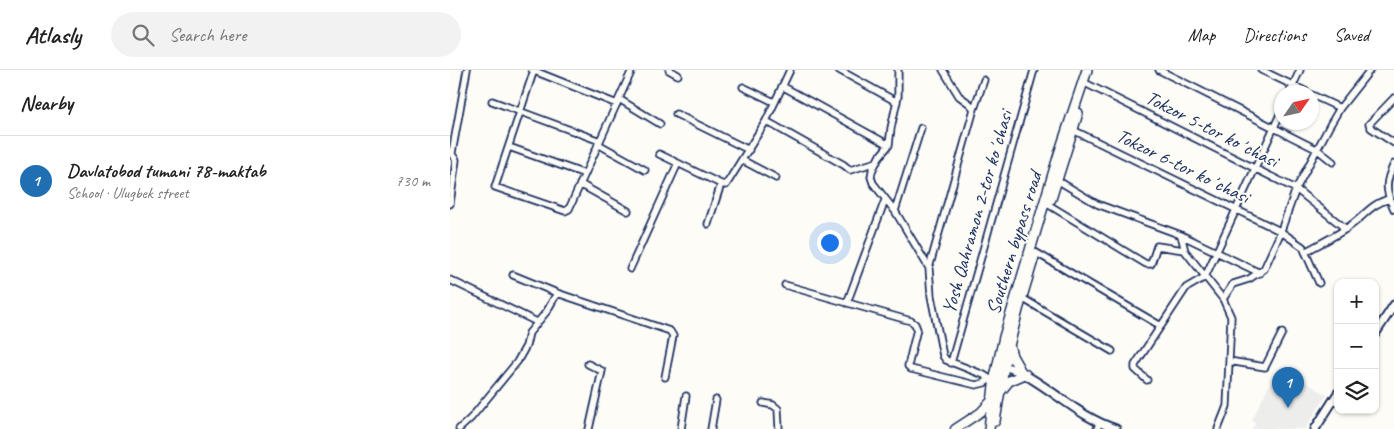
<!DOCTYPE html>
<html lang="en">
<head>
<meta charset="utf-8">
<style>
	body { margin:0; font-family:Caveat,sans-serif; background:#f2f2f2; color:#222 }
	.controls { position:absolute; right:15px; bottom:15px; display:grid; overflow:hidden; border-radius:10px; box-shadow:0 1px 4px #0004 }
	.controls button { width:45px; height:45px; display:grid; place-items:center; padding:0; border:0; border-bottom:1px solid #e0e0e0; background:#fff; color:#222; font:25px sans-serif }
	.compass { position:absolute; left:824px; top:15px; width:45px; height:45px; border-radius:50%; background:#fff; box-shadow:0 1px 4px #0004; rotate:56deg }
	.you { position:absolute; left:379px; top:172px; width:18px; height:18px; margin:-12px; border:4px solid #fff; border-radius:50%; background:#1a73e8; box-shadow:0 0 0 8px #1a73e833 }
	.badge { display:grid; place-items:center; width:32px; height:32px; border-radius:50%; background:#1f6fb2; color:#fff; font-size:16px; font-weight:700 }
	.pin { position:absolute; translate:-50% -41px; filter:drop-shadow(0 1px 2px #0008) }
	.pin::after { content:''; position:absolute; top:26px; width:18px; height:15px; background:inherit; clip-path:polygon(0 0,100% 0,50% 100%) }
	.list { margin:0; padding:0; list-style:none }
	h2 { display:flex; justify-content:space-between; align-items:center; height:65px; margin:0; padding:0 20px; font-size:21px }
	h2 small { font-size:16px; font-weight:400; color:#767676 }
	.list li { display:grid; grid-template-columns:32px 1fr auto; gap:15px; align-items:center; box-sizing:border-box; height:90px; padding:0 20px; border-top:1px solid #e0e0e0 }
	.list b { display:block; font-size:19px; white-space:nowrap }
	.list p { margin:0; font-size:16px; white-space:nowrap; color:#767676 }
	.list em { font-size:16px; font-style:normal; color:#767676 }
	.icon { flex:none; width:28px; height:28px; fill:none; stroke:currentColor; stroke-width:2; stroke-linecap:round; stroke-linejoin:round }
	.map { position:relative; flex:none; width:944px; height:359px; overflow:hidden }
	header { display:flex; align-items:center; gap:30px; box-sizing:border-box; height:70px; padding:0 25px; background:#fff; border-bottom:1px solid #e0e0e0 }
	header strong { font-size:24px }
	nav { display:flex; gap:28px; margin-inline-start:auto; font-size:18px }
	.search { width:350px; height:45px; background:#f2f2f2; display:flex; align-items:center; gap:12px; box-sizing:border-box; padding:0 18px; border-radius:28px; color:#767676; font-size:19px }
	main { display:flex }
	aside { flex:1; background:#fff }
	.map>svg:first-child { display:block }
	.built { fill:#edeeec }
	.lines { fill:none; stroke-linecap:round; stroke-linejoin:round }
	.minor-casing { stroke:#1b2f5e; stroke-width:9 }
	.tertiary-casing { stroke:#1b2f5e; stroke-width:11 }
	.secondary-casing { stroke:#1b2f5e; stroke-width:11 }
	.trunk-casing { stroke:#1b2f5e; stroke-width:12 }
	.minor { stroke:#fdfcf7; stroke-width:5.5 }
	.tertiary { stroke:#fdfcf7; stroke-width:7 }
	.secondary { stroke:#fdfcf7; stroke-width:8 }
	.trunk { stroke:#fdfcf7; stroke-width:9 }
	.labels { text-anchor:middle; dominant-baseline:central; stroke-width:4; stroke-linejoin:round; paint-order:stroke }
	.street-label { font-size:20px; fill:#1b2f5e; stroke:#fdfcf7 }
</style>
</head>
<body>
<header>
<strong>Atlasly</strong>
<div class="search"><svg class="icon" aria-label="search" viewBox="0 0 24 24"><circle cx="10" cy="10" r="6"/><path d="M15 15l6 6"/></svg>Search here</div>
<nav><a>Map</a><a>Directions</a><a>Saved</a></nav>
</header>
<main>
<aside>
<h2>Nearby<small></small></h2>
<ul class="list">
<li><span class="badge">1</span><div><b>Davlatobod tumani 78-maktab</b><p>School · Ulugbek street</p></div><em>730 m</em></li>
</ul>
</aside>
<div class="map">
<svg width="944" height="359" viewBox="0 0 944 359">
	<rect width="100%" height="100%" fill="#fdfcf7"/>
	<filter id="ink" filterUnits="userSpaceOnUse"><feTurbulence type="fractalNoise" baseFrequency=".02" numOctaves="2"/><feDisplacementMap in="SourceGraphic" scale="10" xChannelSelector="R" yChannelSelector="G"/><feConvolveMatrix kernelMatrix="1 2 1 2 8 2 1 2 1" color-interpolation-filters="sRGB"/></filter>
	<g filter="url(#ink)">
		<path class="built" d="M824,309L846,323L854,311L877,325L855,359H801L806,354L802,350L817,319Z"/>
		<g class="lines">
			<defs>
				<path id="minor" d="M82,0L167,34
					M84,0L45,117L115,141L119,139L182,0
					M219,0L228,5
					M389,0L447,32
					M448,0V26L441,58L439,75L429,87L422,101L421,107L423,113L445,141L479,198L481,226L493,286L496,290L534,305L540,309
					M709,0L868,80L883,92
					M811,0L857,22
					M637,14L846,119L896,159
					M332,16L439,75
					M293,17L324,32
					M840,22L850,0
					M862,25L890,38
					M944,28L919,54L921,58L944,73
					M169,29L210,54
					M42,31L150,71
					M524,39L534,10
					M226,44L299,80
					M316,51L394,95L400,100L427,92
					M623,60L830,161L853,177L869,213
					M148,74L195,100
					M59,77L135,104
					M0,82L6,90L0,134
					M2,83L17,0
					M209,84L271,114L276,115L316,51L340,0
					M292,90L326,108
					M944,94C935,112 935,120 944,139
					M607,110L647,134L731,165L810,203
					M130,114L178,141
					M599,135L696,194H701L707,176L734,180V177
					M445,141L471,58
					M258,154L271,114
					M731,165L735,181L773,229L781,247L777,336L768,359
					M585,182L711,256L736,218L755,207L832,40
					M855,182C869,174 884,167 897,158C913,148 921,133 940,129
					M479,198L524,39L520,34L509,26L493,0
					M180,199L228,93
					M63,205L107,223L220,261L223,266L215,307
					M0,210L87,252
					M335,215L461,251L465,254L467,259L458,296L461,299L526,315L534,313L541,309
					M572,228L662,281
					M773,229L783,214L799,209L814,199L829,166L846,119L880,55L890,38L920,0
					M397,233L435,130
					M779,291L815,297L832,263
					M501,293L584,0
					M138,294L152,301L139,359
					M697,310L685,299V295L712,254
					M313,333L323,335L328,339L329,359
					M9,359L21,348L67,292L76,276L79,263L97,241L107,223
					M231,359L236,326
					M261,359L266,330
					M647,359L649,353"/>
				<path id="tertiary" d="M925,264L944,235
					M554,296C563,299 573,303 582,309C610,326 634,349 666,359
					M865,359L888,323"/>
				<path id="secondary" d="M505,359L531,342L542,330"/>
				<path id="trunk" d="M601,129L628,43
					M559,275L562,286L571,302
					M550,322L559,311L575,304
					M545,351L554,296L568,240L584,187
					M539,359L545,307L554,267L609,84L637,0"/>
			</defs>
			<use href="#minor" class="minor-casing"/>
			<use href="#tertiary" class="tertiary-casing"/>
			<use href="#secondary" class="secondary-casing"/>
			<use href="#trunk" class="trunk-casing"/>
			<use href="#minor" class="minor"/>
			<use href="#tertiary" class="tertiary"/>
			<use href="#secondary" class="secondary"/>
			<use href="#trunk" class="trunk"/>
		</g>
	</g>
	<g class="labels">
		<g class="street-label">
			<text transform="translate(762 59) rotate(27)">Tokzor 5-tor koʼchasi</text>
			<text transform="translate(733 96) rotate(26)">Tokzor 6-tor koʼchasi</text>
			<text transform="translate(527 142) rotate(-74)">Yosh Qahramon 2-tor koʼchasi</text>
			<text transform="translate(564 173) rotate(-73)">Southern bypass road</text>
		</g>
	</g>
</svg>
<div class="controls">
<button>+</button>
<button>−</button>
<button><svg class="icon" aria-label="layers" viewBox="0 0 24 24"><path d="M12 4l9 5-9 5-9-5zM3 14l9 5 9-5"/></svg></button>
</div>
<svg class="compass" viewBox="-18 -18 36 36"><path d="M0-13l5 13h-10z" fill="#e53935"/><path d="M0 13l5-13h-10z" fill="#767676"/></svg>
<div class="you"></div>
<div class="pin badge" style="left:838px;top:338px">1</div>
</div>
</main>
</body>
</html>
